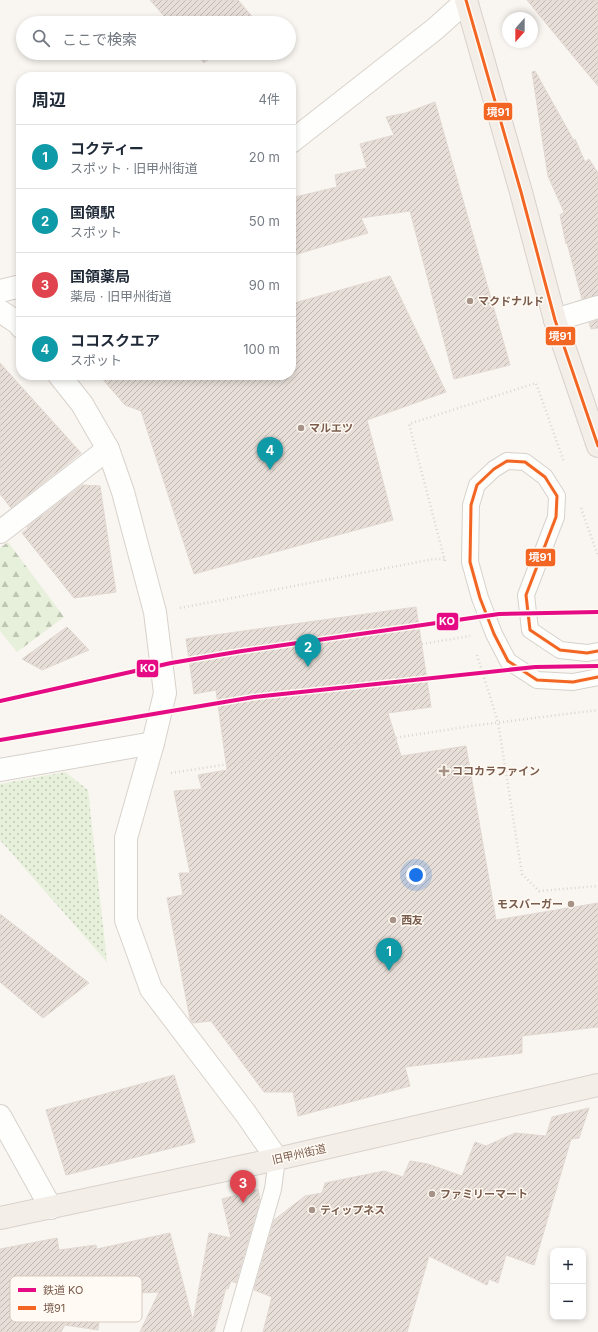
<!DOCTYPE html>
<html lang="ja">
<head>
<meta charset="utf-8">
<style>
	body { margin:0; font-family:Inter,"Noto Sans JP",sans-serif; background:#f6f6f7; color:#1f2937 }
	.controls { position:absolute; right:12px; bottom:12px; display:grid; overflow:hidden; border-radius:8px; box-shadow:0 2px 6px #0003 }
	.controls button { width:36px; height:36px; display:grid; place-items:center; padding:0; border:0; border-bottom:1px solid #e0e1e3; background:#fff; color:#1f2937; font:20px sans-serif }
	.compass { position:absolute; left:502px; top:12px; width:36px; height:36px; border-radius:50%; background:#fff; box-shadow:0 2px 6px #0003; rotate:201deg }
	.you { position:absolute; left:416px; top:875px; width:14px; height:14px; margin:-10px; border:3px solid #fff; border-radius:50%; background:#1a73e8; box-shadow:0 0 0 6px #1a73e833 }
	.badge { display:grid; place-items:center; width:26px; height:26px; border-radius:50%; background:#0f766e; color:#fff; font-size:13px; font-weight:700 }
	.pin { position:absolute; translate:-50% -33px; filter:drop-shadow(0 1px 2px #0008) }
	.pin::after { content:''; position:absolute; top:21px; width:14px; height:12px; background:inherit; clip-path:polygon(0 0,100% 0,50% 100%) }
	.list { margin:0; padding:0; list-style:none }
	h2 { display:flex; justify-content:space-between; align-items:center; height:52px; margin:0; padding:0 16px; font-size:17px }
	h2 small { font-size:13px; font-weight:400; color:#747a83 }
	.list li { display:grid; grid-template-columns:26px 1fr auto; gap:12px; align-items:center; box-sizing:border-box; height:64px; padding:0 16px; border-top:1px solid #e0e1e3 }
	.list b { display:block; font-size:15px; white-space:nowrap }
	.list p { margin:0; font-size:13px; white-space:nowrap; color:#747a83 }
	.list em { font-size:13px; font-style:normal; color:#747a83 }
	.icon { flex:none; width:22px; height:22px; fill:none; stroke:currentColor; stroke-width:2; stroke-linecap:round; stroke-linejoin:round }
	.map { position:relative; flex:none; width:598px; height:1332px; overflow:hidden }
	.search { position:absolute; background:#fff; box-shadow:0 2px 6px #0003; left:16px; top:16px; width:280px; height:44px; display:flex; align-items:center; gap:10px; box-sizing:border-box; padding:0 14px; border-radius:22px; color:#747a83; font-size:15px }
	.panel { position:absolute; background:#fff; box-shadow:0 2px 6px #0003; left:16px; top:72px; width:280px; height:308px; border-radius:16px }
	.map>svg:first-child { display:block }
	.forest { fill:url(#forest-firs) }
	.park { fill:url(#park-dots) }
	.building { fill:url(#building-hatch); stroke:#e2d8d2 }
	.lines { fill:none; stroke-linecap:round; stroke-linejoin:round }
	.lane-casing { stroke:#d7d1cb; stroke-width:18 }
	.street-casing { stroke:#d7d1cb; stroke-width:24 }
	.secondary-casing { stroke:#d9d2cb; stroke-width:24 }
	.primary-casing { stroke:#dad1cc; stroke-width:24 }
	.path { stroke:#dcd5d0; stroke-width:2.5; stroke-dasharray:1 3; stroke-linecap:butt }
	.lane { stroke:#fefefd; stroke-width:16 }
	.street { stroke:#fefefd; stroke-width:22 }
	.secondary { stroke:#fefefd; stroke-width:22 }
	.primary { stroke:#f3eee8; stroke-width:22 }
	.bus-1-casing { stroke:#fffaf3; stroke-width:6 }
	.bus-1 { stroke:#f26522; stroke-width:3 }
	.rail-1-casing { stroke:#fffaf3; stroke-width:7 }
	.rail-1 { stroke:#e50b84; stroke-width:4 }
	.poi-dot { fill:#a69286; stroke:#fffaf3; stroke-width:1.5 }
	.labels { text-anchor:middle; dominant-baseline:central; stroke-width:3; stroke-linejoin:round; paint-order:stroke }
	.poi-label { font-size:11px; font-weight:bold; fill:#7a5c4d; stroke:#fffaf3; text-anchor:start }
	.street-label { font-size:11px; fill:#7a5c4d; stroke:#fffaf3 }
	.key { fill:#fffaf3; stroke:#d7cbc1; stroke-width:1 }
	.key-label { font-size:11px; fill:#7a5c4d }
	.line-badge { stroke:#fffaf3; stroke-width:1.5 }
	.badge-label { font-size:11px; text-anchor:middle; font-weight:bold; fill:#fff }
</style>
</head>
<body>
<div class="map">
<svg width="598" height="1332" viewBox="0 0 598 1332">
	<defs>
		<pattern id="forest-firs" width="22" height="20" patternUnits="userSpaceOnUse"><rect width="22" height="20" fill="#e7f0db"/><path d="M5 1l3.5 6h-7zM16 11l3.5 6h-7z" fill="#c0c6b4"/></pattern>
		<pattern id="park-dots" width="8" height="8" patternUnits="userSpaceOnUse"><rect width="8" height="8" fill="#e7f0db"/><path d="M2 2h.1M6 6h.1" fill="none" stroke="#c0c6b4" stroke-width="1.8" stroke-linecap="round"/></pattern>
		<pattern id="building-hatch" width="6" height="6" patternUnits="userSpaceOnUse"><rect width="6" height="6" fill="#e6ded7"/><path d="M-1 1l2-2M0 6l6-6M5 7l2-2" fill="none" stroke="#bfb7b1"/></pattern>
	</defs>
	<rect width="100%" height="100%" fill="#f9f5f0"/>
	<path class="forest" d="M8,542L64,617L17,652L0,631V548Z"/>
	<path class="park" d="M65,772L88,790L107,962L0,840V784Z"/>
	<path class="building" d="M150,0H238L255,20L251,23H170Z
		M527,0H598V86L549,27Z
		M196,53H216L204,63Z
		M535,71L574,141L575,139L585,162L589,159L598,173V295L582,299L567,243L566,244L560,215L564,212L548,176L532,72Z
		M435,102L510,365L454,379L410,211L361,218L368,233L291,256V210L297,208L295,197L337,187L335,175L367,168L360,144L394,135L386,117L406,113Z
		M390,276L446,392L367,420L393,520L194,574L141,411L125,405L99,375H291V304Z
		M598,320V328L591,329L589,323Z
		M0,363L81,453L11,508L0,494Z
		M82,485L100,486L116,592L74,598L22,533L28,528L27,527Z
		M416,607L431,707L388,713L401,756L466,746L496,920L598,903V1027L522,1036V1053L405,1067L410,1086L298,1116L293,1092H264L211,1021L193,1023L190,1019L167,898L183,895L179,873H190L174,791L202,789L198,775L227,770L216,690L194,694L186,639Z
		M67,627L89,650L42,670L22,659Z
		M0,914L89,983L43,1018L0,982Z
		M174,1075L195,1142L66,1175L46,1110Z
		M589,1108L579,1138L571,1139L534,1265L506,1255L498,1283L489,1279L487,1285L429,1256L407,1332H263L272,1297L254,1290L274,1220L305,1196L322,1193L325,1183L384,1171L403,1177L410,1161L428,1164L462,1176L475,1142L486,1146L515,1133L546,1136L552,1117Z
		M258,1189L260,1200L236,1283L231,1281L228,1289L226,1288L214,1332H140L159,1292L102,1295L98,1330L65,1325L61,1332H0V1249L57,1238L59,1250L96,1245L97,1249L170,1233L193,1321L209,1233L231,1238L222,1199Z"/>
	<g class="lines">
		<defs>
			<path id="lane" d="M598,651L587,653L560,650L530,630L526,595L556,517L557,496L545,477L525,462L507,461L494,469L477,485L471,505L470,562L480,598L494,634L508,661L537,680L573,682L598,677
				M232,1332L273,1189L277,1159"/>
			<path id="street" d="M555,320L598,307
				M0,532L108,449
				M0,770L153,743
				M0,1116L51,1208"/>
			<path id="secondary" d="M291,142L435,29L466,1
				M0,291L21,286
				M0,311L18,323L21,327
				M59,375L82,404L108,449L123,492L155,612L165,693L153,743L126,838V920L151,989L246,1114L277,1159"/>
			<path id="primary" d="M466,0L521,192L555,320L598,446
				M0,1218L277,1159L598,1085"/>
		</defs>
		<use href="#lane" class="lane-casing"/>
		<use href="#street" class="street-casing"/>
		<use href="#secondary" class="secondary-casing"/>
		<use href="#primary" class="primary-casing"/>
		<path class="path" d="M581,508L598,556
			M445,561L409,424L536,383L564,462
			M180,608L434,559H445
			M422,644L470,636
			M477,655L498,722L522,874L539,891L598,886
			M171,773L471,726L598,710"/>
		<use href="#lane" class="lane"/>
		<use href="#street" class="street"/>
		<use href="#secondary" class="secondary"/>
		<use href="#primary" class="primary"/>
		<defs>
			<path id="bus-1" d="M466,0L521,192L555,320L598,446
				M598,651L587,653L560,650L530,630L526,595L556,517L557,496L545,477L525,462L507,461L494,469L477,485L471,505L470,562L480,598L494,634L508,661L537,680L573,682L598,677"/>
		</defs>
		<use href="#bus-1" class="bus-1-casing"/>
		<use href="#bus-1" class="bus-1"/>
		<defs>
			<path id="rail-1" d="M0,701L171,663L242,651L499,614L598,612
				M0,740L254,697L535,667L598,666"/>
		</defs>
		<use href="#rail-1" class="rail-1-casing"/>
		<use href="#rail-1" class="rail-1"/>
	</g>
	<g class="poi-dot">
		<circle cx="470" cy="301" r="4"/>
		<circle cx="301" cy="428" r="4"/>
		<path d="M442 765h4v4h4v4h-4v4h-4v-4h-4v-4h4z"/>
		<circle cx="571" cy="904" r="4"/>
		<circle cx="393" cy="920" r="4"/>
		<circle cx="432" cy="1194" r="4"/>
		<circle cx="312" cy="1210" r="4"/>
	</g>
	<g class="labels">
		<g class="poi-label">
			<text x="478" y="301">マクドナルド</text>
			<text x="309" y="428">マルエツ</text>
			<text x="452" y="771">ココカラファイン</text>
			<text x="563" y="904" text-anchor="end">モスバーガー</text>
			<text x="401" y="920">西友</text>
			<text x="440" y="1194">ファミリーマート</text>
			<text x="320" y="1210">ティップネス</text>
		</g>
		<g class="street-label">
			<text transform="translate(299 1154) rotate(-13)">旧甲州街道</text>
		</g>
	</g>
	<rect x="10" y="1276" width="132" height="46" rx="6" class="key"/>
	<rect x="18" y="1288" width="18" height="4" fill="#e50b84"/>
	<rect x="18" y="1306" width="18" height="4" fill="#f26522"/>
	<g class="key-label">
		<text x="43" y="1294">鉄道 KO</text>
		<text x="43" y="1312">境91</text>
	</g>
	<g class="line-badge">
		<rect x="483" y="102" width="30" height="19" rx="4" fill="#f26522"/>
		<rect x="545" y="326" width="31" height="20" rx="4" fill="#f26522"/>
		<rect x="525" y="548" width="31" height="19" rx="4" fill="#f26522"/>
		<rect x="436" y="612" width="23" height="19" rx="4" fill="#e50b84"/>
		<rect x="136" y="659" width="23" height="19" rx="4" fill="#e50b84"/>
	</g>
	<g class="badge-label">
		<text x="498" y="116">境91</text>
		<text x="560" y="340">境91</text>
		<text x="540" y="561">境91</text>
		<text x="447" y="625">KO</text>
		<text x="148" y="672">KO</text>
	</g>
</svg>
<div class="controls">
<button>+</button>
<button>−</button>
</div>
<svg class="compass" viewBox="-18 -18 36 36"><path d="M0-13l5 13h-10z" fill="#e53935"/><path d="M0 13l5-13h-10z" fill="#747a83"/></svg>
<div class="you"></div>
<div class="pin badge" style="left:389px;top:971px;background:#0f9aa8">1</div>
<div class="pin badge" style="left:308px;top:667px;background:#0f9aa8">2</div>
<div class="pin badge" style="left:243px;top:1203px;background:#e0444e">3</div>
<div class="pin badge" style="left:270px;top:470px;background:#0f9aa8">4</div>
<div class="search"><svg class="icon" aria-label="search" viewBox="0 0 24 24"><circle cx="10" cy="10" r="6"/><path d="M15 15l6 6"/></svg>ここで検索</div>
<section class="panel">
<h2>周辺<small>4件</small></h2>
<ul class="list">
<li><span class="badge" style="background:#0f9aa8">1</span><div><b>コクティー</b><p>スポット · 旧甲州街道</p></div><em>20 m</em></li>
<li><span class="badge" style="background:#0f9aa8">2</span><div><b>国領駅</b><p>スポット</p></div><em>50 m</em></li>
<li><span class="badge" style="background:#e0444e">3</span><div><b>国領薬局</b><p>薬局 · 旧甲州街道</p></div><em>90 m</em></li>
<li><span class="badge" style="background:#0f9aa8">4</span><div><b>ココスクエア</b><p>スポット</p></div><em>100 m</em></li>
</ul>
</section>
</div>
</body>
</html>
